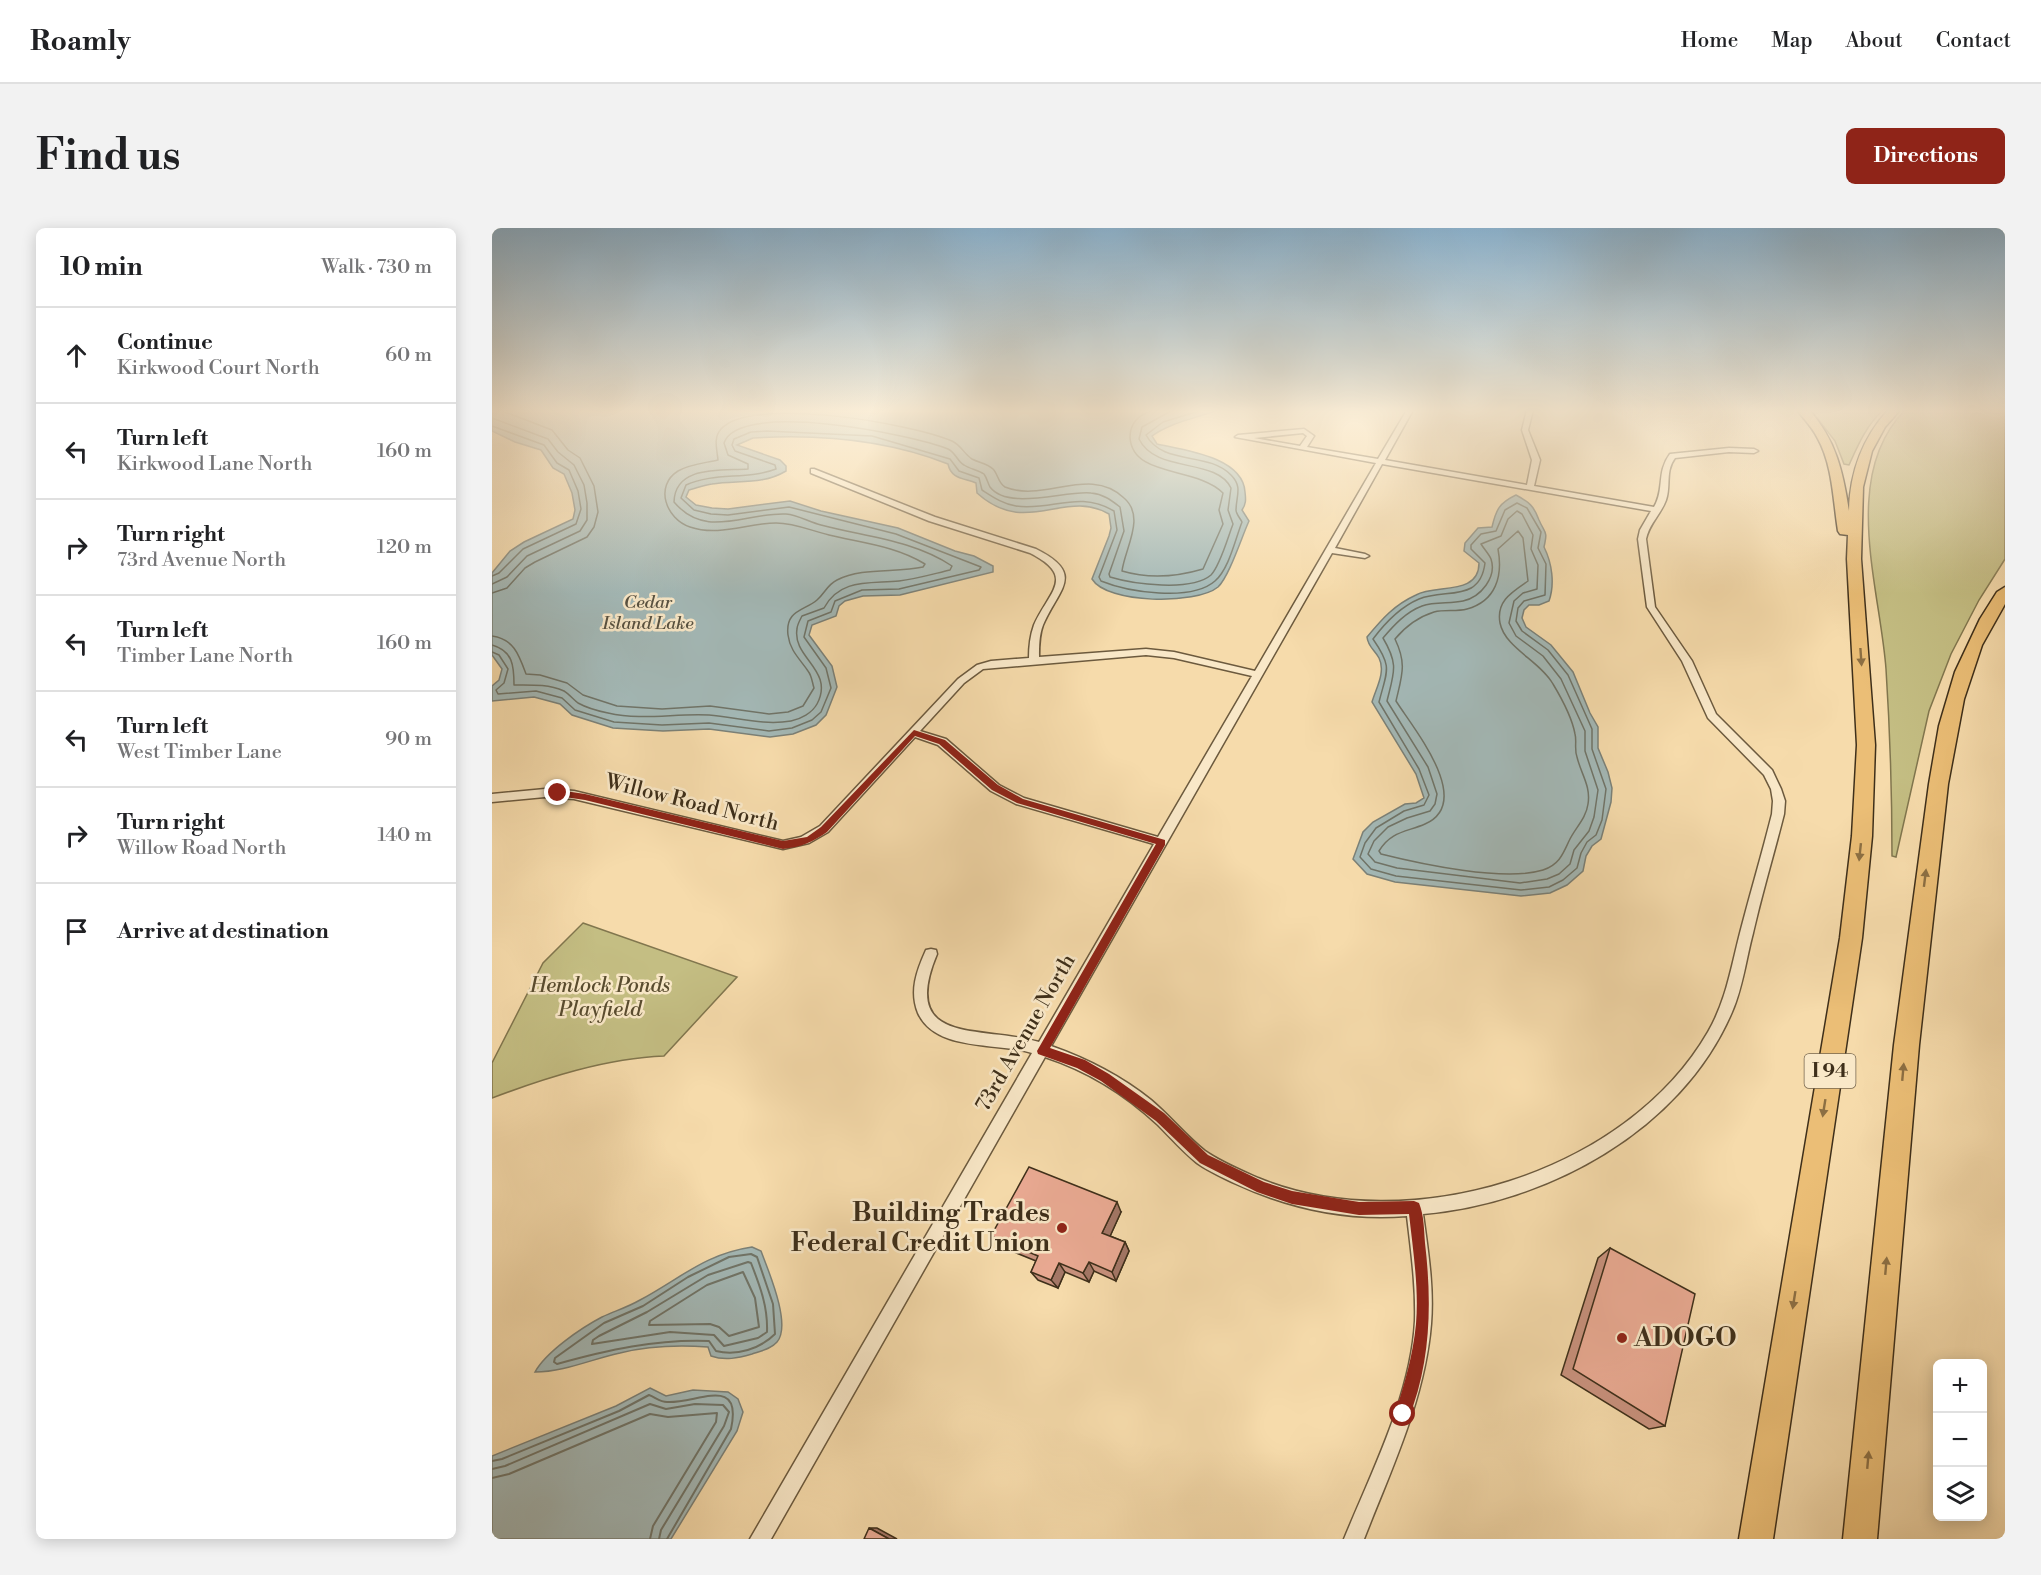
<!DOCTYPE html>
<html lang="en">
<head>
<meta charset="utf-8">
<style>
	body { margin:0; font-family:"Libre Bodoni",serif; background:#f2f2f2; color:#202124 }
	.controls { position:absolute; right:18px; bottom:18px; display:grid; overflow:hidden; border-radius:9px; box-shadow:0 3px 15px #0003 }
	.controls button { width:54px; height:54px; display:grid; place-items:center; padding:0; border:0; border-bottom:2px solid #e0e0e0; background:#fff; color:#202124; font:30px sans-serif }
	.stop { position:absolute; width:18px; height:18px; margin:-14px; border:4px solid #8f2418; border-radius:50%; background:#fff }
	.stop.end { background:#8f2418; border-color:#fff; box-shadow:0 2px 6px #0008 }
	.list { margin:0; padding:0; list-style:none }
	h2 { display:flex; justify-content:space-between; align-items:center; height:78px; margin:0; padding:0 24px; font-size:26px }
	h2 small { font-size:20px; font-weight:400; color:#757577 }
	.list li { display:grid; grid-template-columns:39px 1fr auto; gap:18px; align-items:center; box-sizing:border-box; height:96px; padding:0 24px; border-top:2px solid #e0e0e0 }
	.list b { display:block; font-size:22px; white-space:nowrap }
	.list p { margin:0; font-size:20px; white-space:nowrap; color:#757577 }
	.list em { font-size:20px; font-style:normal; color:#757577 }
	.icon { flex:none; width:33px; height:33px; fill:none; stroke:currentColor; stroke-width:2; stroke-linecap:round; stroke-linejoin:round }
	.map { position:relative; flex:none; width:1513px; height:1311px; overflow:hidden; border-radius:9px }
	header { display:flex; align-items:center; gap:36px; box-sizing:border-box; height:84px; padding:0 30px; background:#fff; border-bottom:2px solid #e0e0e0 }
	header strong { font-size:28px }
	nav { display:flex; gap:33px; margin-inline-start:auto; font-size:21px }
	.intro { display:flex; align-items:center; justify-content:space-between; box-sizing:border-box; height:144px; padding:0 36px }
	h1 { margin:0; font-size:42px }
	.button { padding:15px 27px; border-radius:9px; background:#8f2418; color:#fff; font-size:21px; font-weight:700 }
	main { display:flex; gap:36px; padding:0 36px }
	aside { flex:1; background:#fff; border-radius:9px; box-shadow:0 3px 15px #0003 }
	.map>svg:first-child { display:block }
	.green { fill:#c4be83; stroke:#81764e; stroke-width:1.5 }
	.water { fill:#a3b8b6; stroke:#7b8178; stroke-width:1.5 }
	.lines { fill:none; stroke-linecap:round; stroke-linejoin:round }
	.shore-far1 { stroke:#707468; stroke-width:1.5 }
	.shore { stroke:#707468; stroke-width:2 }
	.street-casing { stroke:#6c5a3e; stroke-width:3 }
	.highway-casing { stroke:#3e2f1a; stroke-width:3 }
	.street { fill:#f9e8c8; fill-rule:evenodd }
	.highway { fill:#ebbe76; fill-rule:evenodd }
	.wall { fill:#c9927e; stroke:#3e2f1a; stroke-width:1.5 }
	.shaded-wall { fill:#a47767; stroke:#3e2f1a; stroke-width:1.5 }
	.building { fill:#eaaa93; stroke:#3e2f1a; stroke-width:1.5 }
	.oneway { fill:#8c6f43 }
	.route { fill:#8f2418 }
	.poi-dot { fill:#8f2418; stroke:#f9e8c8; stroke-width:2 }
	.labels { text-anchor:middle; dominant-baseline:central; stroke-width:5; stroke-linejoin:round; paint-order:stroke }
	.far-water-label { font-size:18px; font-style:italic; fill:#575141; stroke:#f9e8c8 }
	.shield { fill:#f9e8c8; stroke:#76664e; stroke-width:1.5 }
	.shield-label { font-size:20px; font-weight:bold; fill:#3e2f1a }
	.street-label { font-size:21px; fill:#3e2f1a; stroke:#f9e8c8 }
	.park-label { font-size:21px; font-style:italic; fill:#594c2f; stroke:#f9e8c8 }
	.near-poi-label { font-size:26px; font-weight:bold; fill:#3e2f1a; stroke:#f9e8c8; text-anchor:end }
</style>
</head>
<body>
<header>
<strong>Roamly</strong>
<nav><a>Home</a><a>Map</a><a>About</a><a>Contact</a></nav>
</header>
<div class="intro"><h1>Find us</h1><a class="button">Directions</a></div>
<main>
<aside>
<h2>10 min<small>Walk · 730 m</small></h2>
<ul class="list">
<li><svg class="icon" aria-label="ahead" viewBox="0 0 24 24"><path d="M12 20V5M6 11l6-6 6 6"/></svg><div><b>Continue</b><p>Kirkwood Court North</p></div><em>60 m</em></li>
<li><svg class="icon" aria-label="left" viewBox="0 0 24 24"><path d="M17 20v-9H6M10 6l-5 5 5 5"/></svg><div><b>Turn left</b><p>Kirkwood Lane North</p></div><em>160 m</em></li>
<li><svg class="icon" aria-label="right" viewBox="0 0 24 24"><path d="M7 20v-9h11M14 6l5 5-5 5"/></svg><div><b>Turn right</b><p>73rd Avenue North</p></div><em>120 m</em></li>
<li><svg class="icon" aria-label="left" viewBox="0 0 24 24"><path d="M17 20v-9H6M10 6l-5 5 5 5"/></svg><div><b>Turn left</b><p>Timber Lane North</p></div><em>160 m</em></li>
<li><svg class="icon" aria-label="left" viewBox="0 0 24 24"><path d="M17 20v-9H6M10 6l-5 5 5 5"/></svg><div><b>Turn left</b><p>West Timber Lane</p></div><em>90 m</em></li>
<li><svg class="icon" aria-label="right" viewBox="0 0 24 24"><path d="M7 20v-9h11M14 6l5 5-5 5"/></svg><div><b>Turn right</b><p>Willow Road North</p></div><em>140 m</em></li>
<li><svg class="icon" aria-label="arrive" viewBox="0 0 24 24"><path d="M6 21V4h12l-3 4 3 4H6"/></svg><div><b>Arrive at destination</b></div></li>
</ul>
</aside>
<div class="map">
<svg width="1513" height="1311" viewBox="0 0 1513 1311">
	<rect width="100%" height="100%" fill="#f6dbab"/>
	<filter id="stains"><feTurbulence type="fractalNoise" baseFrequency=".00333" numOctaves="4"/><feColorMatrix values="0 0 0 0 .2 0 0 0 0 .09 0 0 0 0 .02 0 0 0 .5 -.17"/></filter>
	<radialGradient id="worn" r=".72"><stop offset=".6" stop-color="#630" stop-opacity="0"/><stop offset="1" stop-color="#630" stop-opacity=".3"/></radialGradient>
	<path class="green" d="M1319,182H1391C1374,198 1366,217 1357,237L1352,236L1343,213Z
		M1413,182H1513V331L1487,372L1459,426L1437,483L1404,629L1400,628C1400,565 1398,503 1394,441C1388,360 1348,248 1413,182Z
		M91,695L245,749L172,828C115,830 53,850 0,870V835L51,735Z"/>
	<path class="water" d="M0,182H725C703,191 679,194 660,208L665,216C692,222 751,229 753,264C754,272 754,276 750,282L757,293C750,308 737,349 726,359C704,377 615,376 600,351L617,308L619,300L617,286C572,260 535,310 485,265L484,255C472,250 459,251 456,236C395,212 326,206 261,210L245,217L288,232L294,238V243C271,257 246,252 220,256C212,257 205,260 197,262L194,269L204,277L220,280L236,281L298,273L329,283L406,300L463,323L482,328L501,338V344L408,367L371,368L353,373L347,378L344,388L320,397L317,407L340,438L345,459L334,487L324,497L301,506L278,509L217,501L171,503L121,500L80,487L68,476L42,469L0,473V458L7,452L10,441L0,427V345L18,323L32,314L81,291L83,282L80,265L72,246L61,240L49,222L23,214L0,203Z
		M1024,267C1037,274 1042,278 1047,292C1053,306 1056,302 1052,319C1060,335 1063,356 1057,373L1047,377H1037L1032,382L1030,390L1034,399L1059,417L1081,444L1098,485L1106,499V520L1116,544L1120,560L1119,574L1109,611L1100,618L1094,628L1091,643L1075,657L1058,665L1029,668L903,654L875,646L861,631L871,604L881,594L913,576L924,575L932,570L924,546L880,474C884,460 894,444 887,430C883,422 876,419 875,409C890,391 902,377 924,367C944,356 987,368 987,335L972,323L973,315L986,300L1000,299C1004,282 1007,275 1024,267Z
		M260,1019L269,1023C276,1042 300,1097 285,1114C279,1121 269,1123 260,1126C246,1130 233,1133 219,1128L216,1119C188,1117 156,1118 128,1125C100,1131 72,1144 43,1144C54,1124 89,1100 110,1089C123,1083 136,1079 148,1072C189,1050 213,1026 260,1019Z
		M158,1160L174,1168L201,1162L236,1164L246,1171L251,1184L245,1203L179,1311H0V1228L124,1178Z"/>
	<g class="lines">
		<path class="shore-far1" d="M0,190L56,211L66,224L82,237L92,257L95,275V292L88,303L35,328L15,349L0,356
			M0,198L52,217L65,235L77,242L86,263L89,281L84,296L31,321L7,345L0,348
			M1025,275L1035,280L1049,304L1046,320L1054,336L1053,367L1032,373L1026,380L1024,393L1030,403L1056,422L1076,447L1100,501V521L1114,561L1110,592L1104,607L1095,614L1089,625L1085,640L1071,652L1057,659L1029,662L904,648L879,641L868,629L873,615L884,600L912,583L932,577L937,567L927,541L887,474C895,442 901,440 881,411C893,395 908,379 927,371C954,360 988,375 993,335L979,321V317L989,306L1004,303L1013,282Z
			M1025,283L1030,286L1041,307L1039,321L1046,337L1045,361L1031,365L1022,373L1017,395L1024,408L1051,428L1069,451L1093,503V523L1106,562L1102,589L1097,603L1082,622L1078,636L1067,646L1055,651L1028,655L905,640L883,634L876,626L882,613L896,599L915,590L938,583L943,576L945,566L936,539L895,473C902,444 907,437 891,410C902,397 914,384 930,378C943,373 958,376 971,373C989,369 1005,349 999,331C997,326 992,321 989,316L1009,308L1016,291Z
			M1026,303L1031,310L1036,353C1020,364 1004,373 1008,395C1013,420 1048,433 1061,456C1070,471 1080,489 1083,506C1085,513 1082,521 1085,529C1089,546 1099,558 1096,576C1094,591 1083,600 1077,613C1071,626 1067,637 1051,642C1012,654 929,636 889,626L887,623C899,603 915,604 933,596C983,574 921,500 904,473C910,447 915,436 903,411C913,399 926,389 942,384C953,381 964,384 975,381C1004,373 1011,348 1006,321Z
			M0,365L15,360L33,340L43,334L95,309L102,299L106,284L102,258L88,230L76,222L60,202L8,182
			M0,408C22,411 27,427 34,446L48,447L75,455L91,467L125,478L170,481L218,478L277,486L296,484L311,478L322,460C320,454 320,448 316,443C308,431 298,423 296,407C293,382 312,383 325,372C333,365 335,357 345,352C370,339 404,345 431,339L433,336C404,318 370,315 337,307C320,303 303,295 284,295C256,295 227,309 198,299C174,291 162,258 186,243C198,236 213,235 226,232C225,221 221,210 229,201C259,167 421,196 460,213C469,217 472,226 480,231C487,235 495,235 501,241C506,246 506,255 513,259C552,275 598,237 632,270C654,289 633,320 630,343C657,351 684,349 711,341L731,296L727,282L731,265C704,238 640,250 638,209C638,194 648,187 660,182
			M0,417C21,423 22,438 22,457C39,457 56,456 72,463C77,466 81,471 86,475C95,480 106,483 116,485C150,493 183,485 217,487C244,489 271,498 299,493C309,491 320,485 325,476C343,442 300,430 305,401C305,397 308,392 310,388L332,380C348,350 378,356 407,353C424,351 441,346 458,342L460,338C421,312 374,309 329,297C317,294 306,287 294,286C253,284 214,312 182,274C183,237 229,243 256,241V236L236,227L232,215C247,171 422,207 456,221C464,225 465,233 472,237C478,241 486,242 492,246C495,250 496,256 498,259C516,283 574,262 599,265C611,266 619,272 628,279L632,303L617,346L618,349C641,356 699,364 719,347C728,338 736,309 741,296L736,282L739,260C724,229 664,246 647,211L650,199L681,182
			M0,424L7,427L16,441L12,455L4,462L6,466L44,463L70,470L83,482L122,494L170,497L217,495L277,503L300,500L320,492L329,484L339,460L334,440L312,409L316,393L339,384L343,373L370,362L407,361L487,342L489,339L404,306L297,279L236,287L219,286L202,282L189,270L194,257C222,244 255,252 284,241L283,237L243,223L240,217L242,211L259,204L275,203L380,208L458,231L467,243L487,250L490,262C501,269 511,276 524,278C561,283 586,262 622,283L625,302L607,349L609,353C636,364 699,374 723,353C737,341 743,312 750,294C748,290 744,286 744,282C744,268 751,259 739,247C716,223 671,238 654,207L671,194L710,182"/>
		<path class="shore" d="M259,1026L265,1029L281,1076L283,1106C268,1121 245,1128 224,1123L217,1113C164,1111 115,1122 65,1136L62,1134L63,1130L112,1095L151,1078L196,1049L237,1029Z
			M256,1034L259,1035C268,1058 276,1079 275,1104L266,1110L232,1118L222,1107L178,1104L100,1116L101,1112L107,1108L155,1084L216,1047Z
			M251,1044L263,1070L267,1099L237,1108L227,1099L218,1096L157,1097L158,1093L215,1057Z
			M0,1233L10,1231L127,1183L157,1167C163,1169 168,1174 175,1174C204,1176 251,1146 239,1201L175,1311
			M0,1241L13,1238L158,1176L174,1181L203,1176L231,1177L237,1184L232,1198L169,1302L167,1311
			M0,1250L17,1246L158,1186L176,1189L225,1185L224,1194L161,1298L158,1311"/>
		<defs>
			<path id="street" d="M915,182H921L893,232L1035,257L1040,232L1030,202L1035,182H1041L1036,202L1048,232L1042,258L1162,279C1173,261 1164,245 1178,226L1237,220L1262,221L1266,223L1262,225L1237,224L1183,230C1173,243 1179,258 1174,272C1169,286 1157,296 1154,311L1163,379L1200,433L1224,486L1280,542L1289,561L1293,573L1292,586C1282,626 1270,665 1261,705C1254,731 1251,759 1240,784C1189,903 1055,975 931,986C936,1023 942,1059 939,1096C933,1171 899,1242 872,1311H852C880,1243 919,1167 923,1093C924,1057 919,1023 915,988C855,993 796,980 742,955C730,949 716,943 705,935C691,924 679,910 666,897C633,866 596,843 553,829L279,1311H258L540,825C504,814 444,824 426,785C417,763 425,742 434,722L439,721L444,722L445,726C406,819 490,797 547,814L662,616L524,576L499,563L446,517L423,509L336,604L317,615L291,621L82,571L53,569L0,574V566L53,561L82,563L291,613L309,609L328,598L466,451L485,437L499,433L537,430C537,419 538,408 542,397C557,363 585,349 538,325L437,293L319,245V241H322L443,289L544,321C594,346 567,360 551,397C547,407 547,418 547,429L654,421L682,424L763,443L884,235L743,209L746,207L812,201L822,208L815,219L886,231ZM811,205L815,208L808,218L762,210ZM890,236L1159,283L1148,302L1146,311L1155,379L1190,433L1216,490L1272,547L1279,561L1281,573L1280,586C1270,626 1258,666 1248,705C1239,740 1234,773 1216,804C1134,946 916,1012 766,950C748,942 729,934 713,923C694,908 678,888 659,872C629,848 596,831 559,818L840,325L873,330L877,328L873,326L843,320ZM654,427L682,430L760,448L666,609L532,570L507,557L454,511L428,503L472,455L491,441Z"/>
			<path id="highway" d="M1305,182H1317C1344,212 1351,244 1357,283C1358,244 1370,211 1396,182H1408L1393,199L1380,223L1371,259L1369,331L1383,517L1380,608L1370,710L1281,1311H1247L1348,710L1360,608L1365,517L1355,331L1356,307L1348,306L1346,303C1341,272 1341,237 1325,209C1320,199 1312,191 1305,182Z
				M1513,359V376L1490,417L1472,471L1456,556L1427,817L1385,1311H1351L1402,817L1437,556L1447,498L1463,444L1488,391L1505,364Z"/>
		</defs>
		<use href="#street" class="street-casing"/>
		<use href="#highway" class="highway-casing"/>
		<use href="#street" class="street"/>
		<use href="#highway" class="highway"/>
	</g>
	<path class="wall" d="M629,984L618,1008L633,1014L637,1023L624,1053L602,1043L597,1054L573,1044L566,1060L546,1052L539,1044L544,1033L507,1018L499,1008Z
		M1118,1020L1173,1198L1157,1201L1069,1147L1106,1030Z"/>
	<path class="shaded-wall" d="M625,974L629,984L615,1015L610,1005Z
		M633,1014L637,1023L624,1053L620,1044Z
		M597,1034L602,1043L597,1054L591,1045Z
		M567,1035L573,1044L566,1060L559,1052Z
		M377,1300H385L405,1311H397Z"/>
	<path class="building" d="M537,939L625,974L610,1005L633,1014L620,1044L597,1034L591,1045L567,1035L559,1052L539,1044L546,1028L499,1008Z
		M1118,1020L1203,1066L1173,1198L1081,1141Z
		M377,1300L397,1311H372Z"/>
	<defs><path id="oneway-solid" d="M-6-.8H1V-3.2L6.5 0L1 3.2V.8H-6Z" transform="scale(1.5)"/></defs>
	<g class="oneway">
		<use href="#oneway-solid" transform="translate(1369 429) rotate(86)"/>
		<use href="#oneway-solid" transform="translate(1368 624) rotate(96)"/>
		<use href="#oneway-solid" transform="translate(1433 650) rotate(-83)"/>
		<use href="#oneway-solid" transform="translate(1411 844) rotate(-85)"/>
		<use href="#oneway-solid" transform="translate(1332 880) rotate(99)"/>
		<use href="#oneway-solid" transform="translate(1394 1038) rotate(-85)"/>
		<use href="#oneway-solid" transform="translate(1302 1072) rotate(99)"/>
		<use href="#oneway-solid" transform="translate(1376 1232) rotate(-85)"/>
	</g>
	<linearGradient id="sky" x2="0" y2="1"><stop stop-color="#8cb6d4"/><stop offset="0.5" stop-color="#fbefd9"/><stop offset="1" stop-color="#fbefd9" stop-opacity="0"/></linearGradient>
	<rect width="1513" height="366" fill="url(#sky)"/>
	<path class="route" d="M422,502L453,512L506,557L531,571L673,612V617L558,820L593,832L617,846L672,885L716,927L772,954L800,963L867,974L922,973L927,975C932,987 932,1002 933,1015C940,1075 939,1135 916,1192L911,1194L906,1192L903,1186C912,1157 921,1128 924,1096C927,1060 921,1022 917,986L867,987L800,976L765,964L708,935L664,893L609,853L585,840L546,826L545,823L664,616L525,575L500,562L447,516L423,508L335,604C321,614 309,619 291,621L93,572L66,568L61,565L66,562L93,566L291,613L315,609L329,599Z"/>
	<g class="poi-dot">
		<circle cx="570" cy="1000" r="6"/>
		<circle cx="1130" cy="1110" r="6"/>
	</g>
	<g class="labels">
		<g class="far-water-label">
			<text x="156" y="374">Cedar<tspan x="156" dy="21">Island Lake</tspan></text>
		</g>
		<rect class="shield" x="1312.5" y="826" width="51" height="34" rx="4.5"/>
		<g class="shield-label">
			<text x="1338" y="843">I 94</text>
		</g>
		<g class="street-label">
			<text transform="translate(200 575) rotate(14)">Willow Road North</text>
			<text transform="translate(534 805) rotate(-60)">73rd Avenue North</text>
		</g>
		<g class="park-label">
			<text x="108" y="758">Hemlock Ponds<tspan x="108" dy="24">Playfield</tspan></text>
		</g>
		<g class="near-poi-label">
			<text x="558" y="985">Building Trades<tspan x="558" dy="30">Federal Credit Union</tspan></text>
			<text x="1142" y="1110" text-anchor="start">ADOGO</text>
		</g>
	</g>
	<rect width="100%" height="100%" filter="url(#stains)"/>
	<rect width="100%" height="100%" fill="url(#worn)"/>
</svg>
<div class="controls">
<button>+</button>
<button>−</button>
<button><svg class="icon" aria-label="layers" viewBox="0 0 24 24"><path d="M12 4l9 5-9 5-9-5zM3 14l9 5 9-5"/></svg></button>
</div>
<div class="stop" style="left:911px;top:1186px"></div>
<div class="stop end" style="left:66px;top:565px"></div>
</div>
</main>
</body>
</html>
